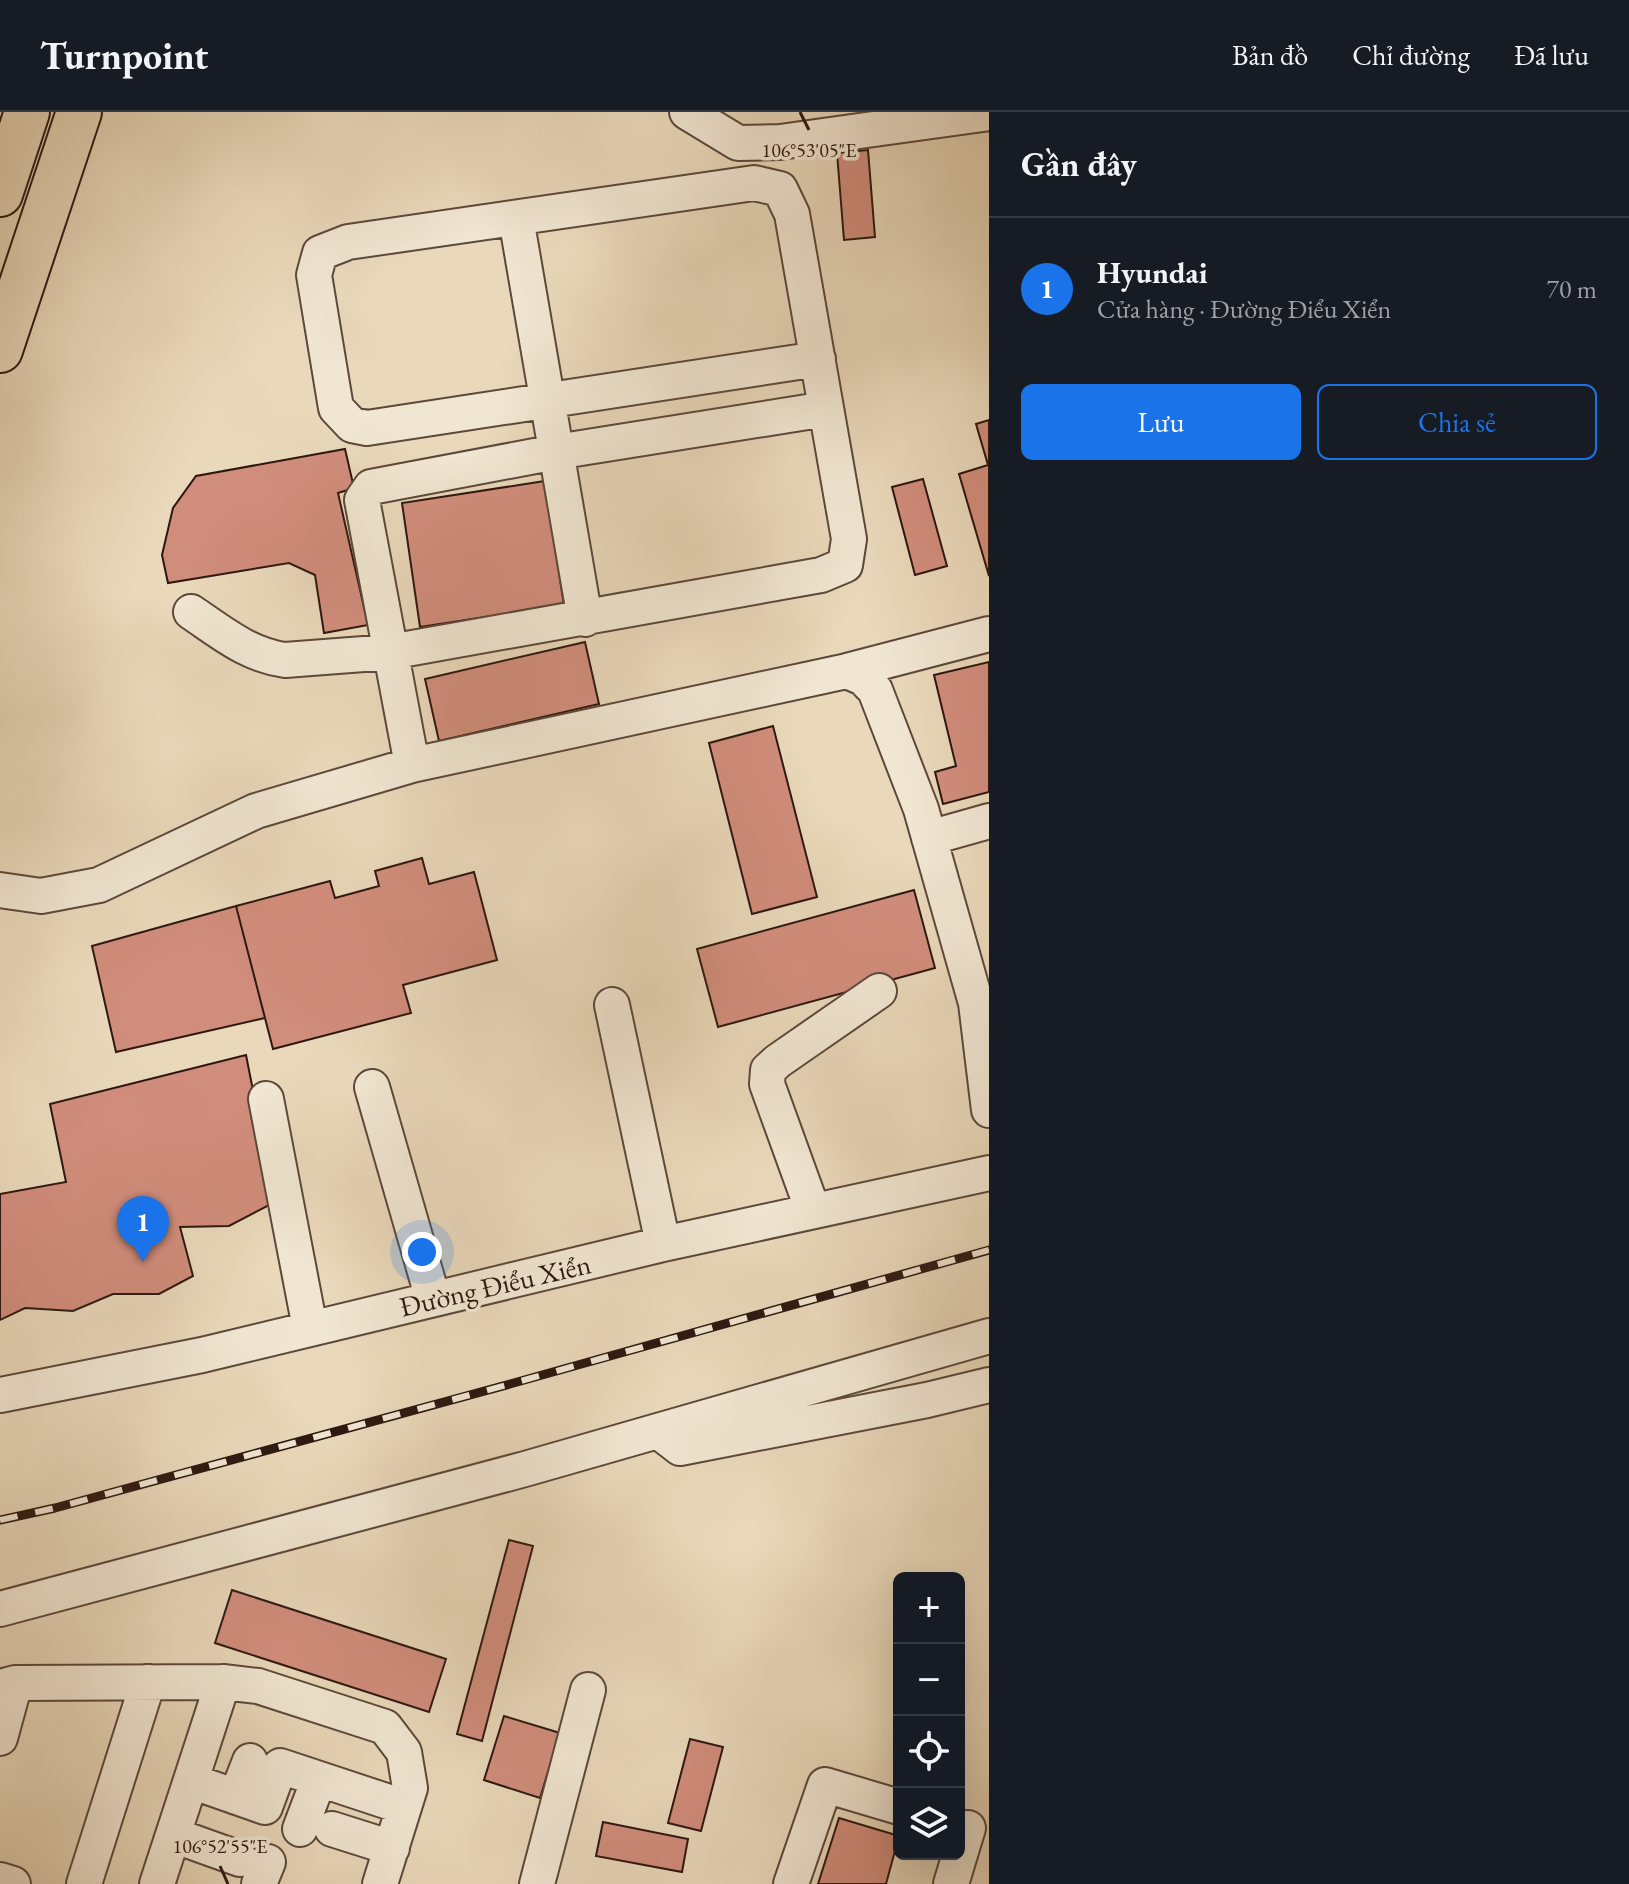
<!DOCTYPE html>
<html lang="vi">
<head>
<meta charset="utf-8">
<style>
	body { margin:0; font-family:"EB Garamond",serif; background:#20242c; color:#f1f3f6 }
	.controls { position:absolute; right:24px; bottom:24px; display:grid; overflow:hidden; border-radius:12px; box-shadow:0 8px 32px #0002 }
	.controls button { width:72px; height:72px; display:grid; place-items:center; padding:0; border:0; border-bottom:2px solid #363941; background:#171b24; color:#f1f3f6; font:40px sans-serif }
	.you { position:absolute; left:422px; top:1140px; width:28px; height:28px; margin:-20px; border:6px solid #fff; border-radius:50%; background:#1a73e8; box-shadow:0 0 0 12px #1a73e833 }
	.badge { display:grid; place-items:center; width:52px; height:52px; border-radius:50%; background:#1a73e8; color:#fff; font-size:26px; font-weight:700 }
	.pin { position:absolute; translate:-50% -66px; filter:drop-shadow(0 2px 4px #0008) }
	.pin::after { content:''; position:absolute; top:42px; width:28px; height:24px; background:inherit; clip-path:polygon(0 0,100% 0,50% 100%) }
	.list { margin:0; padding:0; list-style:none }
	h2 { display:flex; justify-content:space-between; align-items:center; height:104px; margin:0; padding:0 32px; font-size:34px }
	h2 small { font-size:26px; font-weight:400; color:#9ea1a6 }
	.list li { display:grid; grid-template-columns:52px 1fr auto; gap:24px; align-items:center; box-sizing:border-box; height:144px; padding:0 32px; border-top:2px solid #363941 }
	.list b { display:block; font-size:30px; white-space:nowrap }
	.list p { margin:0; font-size:26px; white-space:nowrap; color:#9ea1a6 }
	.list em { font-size:26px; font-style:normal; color:#9ea1a6 }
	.actions { display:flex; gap:16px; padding:24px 32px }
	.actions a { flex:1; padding:18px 0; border:2px solid #1a73e8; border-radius:12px; text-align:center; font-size:28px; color:#1a73e8 }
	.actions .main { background:#1a73e8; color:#fff }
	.icon { flex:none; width:44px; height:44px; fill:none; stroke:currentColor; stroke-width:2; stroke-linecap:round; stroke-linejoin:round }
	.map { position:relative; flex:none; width:989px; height:1772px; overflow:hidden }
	header { display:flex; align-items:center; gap:48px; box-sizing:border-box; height:112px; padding:0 40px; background:#171b24; border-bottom:2px solid #363941 }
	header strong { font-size:38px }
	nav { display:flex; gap:44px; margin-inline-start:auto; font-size:28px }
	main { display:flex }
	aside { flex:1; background:#171b24 }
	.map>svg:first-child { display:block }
	.building { fill:#d18d7c; stroke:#2d1811; stroke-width:2 }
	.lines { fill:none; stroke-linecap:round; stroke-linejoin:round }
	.minor-casing { stroke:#5c483b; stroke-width:38 }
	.highway-casing { stroke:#2d1811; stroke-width:48 }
	.minor { stroke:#f1e6d2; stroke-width:34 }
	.highway { stroke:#e9d8ba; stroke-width:44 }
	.rail-casing { stroke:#2d1811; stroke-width:9 }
	.rail { stroke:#f1e6d2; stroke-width:6; stroke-dasharray:18; stroke-linecap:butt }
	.ticks { fill:none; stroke:#2d1811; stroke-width:3 }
	.labels { text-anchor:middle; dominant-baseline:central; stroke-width:7; stroke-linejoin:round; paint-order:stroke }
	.street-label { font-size:28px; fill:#2d1811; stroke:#f1e6d2 }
	.ticks-label { font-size:20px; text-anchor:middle; fill:#2d1811; stroke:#f1e6d2; stroke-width:7; stroke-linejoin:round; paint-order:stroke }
</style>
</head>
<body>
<header>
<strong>Turnpoint</strong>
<nav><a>Bản đồ</a><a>Chỉ đường</a><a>Đã lưu</a></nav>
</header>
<main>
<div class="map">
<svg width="989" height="1772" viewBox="0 0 989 1772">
	<rect width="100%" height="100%" fill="#e9d8ba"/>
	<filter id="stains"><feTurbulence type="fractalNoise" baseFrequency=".0025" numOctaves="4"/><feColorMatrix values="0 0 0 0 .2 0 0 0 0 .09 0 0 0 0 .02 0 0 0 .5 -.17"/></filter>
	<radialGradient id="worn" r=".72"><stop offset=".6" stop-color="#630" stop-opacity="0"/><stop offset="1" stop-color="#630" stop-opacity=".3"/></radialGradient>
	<path class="building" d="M868,38L875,125L844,128L837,41Z
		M989,308V464L959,362L988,353L976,312Z
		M345,337L354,376L338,381L368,513L324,521L315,463L289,451L168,471L162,443L173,396L196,364Z
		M923,367L947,454L915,463L892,375Z
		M545,369L564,493L420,515L402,391Z
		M585,530L599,592L439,629L425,567Z
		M989,550V680L943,692L935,660L956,654L934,563Z
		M773,614L817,785L752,802L709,631Z
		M422,746L429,772L474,760L497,848L403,873L411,901L273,937L236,794L330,769L335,786L379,774L375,759Z
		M914,778L935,856L718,915L697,837Z
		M236,794L265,906L116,940L92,834Z
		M246,943L275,1090L229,1114L180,1115L193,1164L159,1182H113L73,1199L25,1196L0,1208V1082L66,1070L50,992Z
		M509,1428L533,1434L482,1629L457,1622Z
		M232,1478L446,1547L429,1600L215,1531Z
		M504,1604L560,1621L540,1686L484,1668Z
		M690,1627L723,1635L701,1719L668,1711Z
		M839,1706L899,1724L886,1772H818Z
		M603,1710L688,1727L682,1760L596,1744Z"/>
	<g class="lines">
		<defs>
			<path id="minor" d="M687,0L738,31L780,30L989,1
				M516,106L585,507
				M191,500C221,520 248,543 285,548L390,540L821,463L845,453L849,427L792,102L780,77L754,71L348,130L320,141L314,163L336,296L352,313L367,316L818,247
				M847,559L989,522
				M412,653L362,388L371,375L556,340L826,297
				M929,726L989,709
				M0,778L41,784L99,773L256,699L412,653L847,559L863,566L875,578L921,697L976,891L989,998
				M612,893L663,1132
				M372,975L433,1187
				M266,987L310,1216
				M813,1099L767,972L768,958L778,949L879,879
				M0,1283L202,1243L663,1132L989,1061
				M658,1319L680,1336L927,1288L989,1273
				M0,1497L525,1357L989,1224
				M0,1575L15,1571L223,1570L258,1574L385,1615L404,1640L410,1676L380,1772
				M0,1626L15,1571
				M191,1669L265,1695L280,1654L404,1695
				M236,1685L250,1649
				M300,1717L319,1667
				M332,1717L392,1736
				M173,1723L240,1747
				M0,1768L13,1772
				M84,1772L148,1570
				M157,1772L223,1570
				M259,1772L268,1750
				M537,1772L588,1578
				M791,1772L825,1673L899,1695
				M951,1772L968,1716"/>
			<path id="highway" d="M0,82L27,0
				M0,238L79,0"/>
		</defs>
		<use href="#minor" class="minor-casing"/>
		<use href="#highway" class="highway-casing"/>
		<use href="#minor" class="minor"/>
		<use href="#highway" class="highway"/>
		<defs>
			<path id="rail" d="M0,1408L55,1396L510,1272L989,1138"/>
		</defs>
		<use href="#rail" class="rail-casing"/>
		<use href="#rail" class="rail"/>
	</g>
	<path class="ticks" d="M800,0L809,18M220,1754L228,1772"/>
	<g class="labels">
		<g class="street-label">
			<text transform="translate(495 1173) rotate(-13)">Đường Điểu Xiển</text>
		</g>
	</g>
	<g class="ticks-label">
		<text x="809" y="45">106°53'05"E</text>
		<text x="220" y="1741">106°52'55"E</text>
	</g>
	<rect width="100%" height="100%" filter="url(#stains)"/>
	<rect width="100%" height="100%" fill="url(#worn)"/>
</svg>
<div class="controls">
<button>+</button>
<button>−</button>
<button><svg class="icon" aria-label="locate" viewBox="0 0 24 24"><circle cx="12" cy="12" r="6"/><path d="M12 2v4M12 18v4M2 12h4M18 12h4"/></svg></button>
<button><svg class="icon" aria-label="layers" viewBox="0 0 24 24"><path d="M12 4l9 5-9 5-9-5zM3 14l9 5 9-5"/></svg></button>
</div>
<div class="you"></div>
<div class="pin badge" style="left:143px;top:1150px">1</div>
</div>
<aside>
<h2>Gần đây<small></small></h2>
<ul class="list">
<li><span class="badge">1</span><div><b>Hyundai</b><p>Cửa hàng · Đường Điểu Xiển</p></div><em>70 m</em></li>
</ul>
<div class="actions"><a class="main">Lưu</a><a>Chia sẻ</a></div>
</aside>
</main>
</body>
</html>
